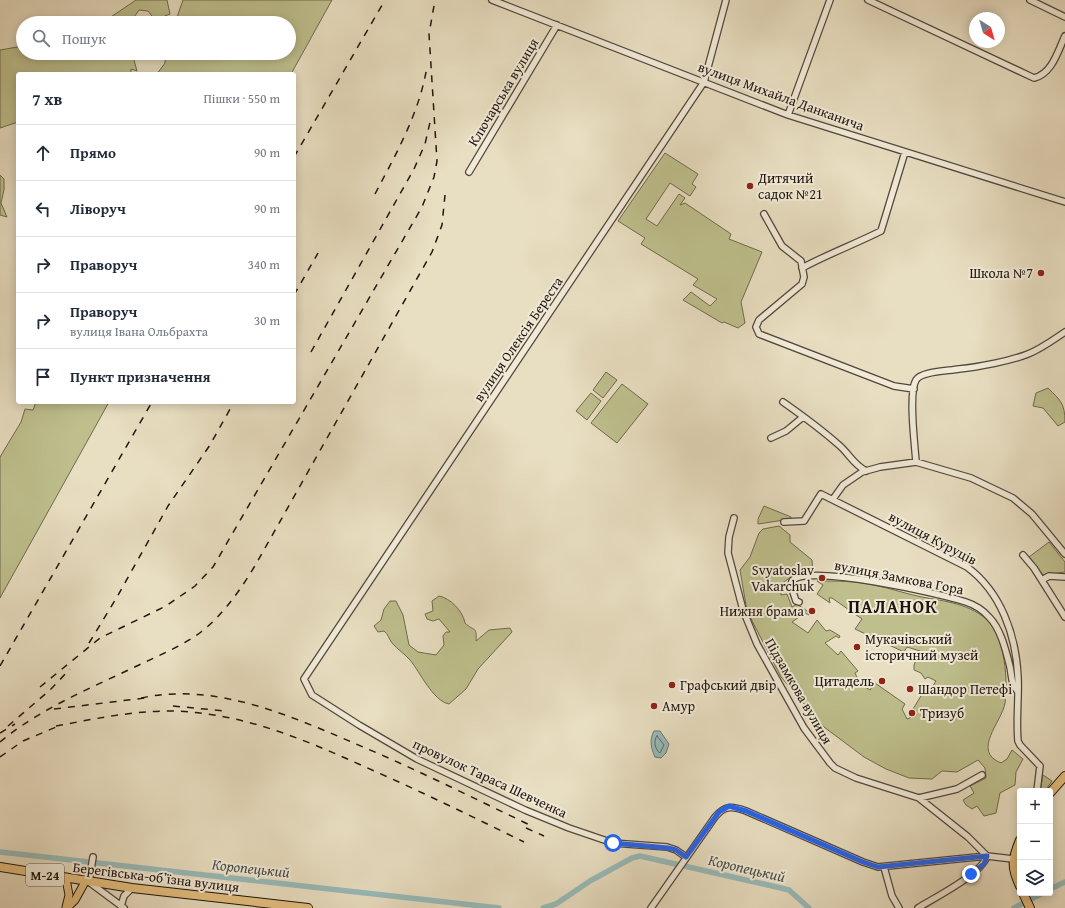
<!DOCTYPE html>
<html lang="uk">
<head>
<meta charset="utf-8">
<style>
	body { margin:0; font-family:"Gentium Book Plus",serif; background:#f6f6f7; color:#1f2937 }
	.controls { position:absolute; right:12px; bottom:12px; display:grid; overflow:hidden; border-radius:4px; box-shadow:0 2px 10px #0003 }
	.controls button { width:36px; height:36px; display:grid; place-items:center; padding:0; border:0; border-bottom:1px solid #e0e1e3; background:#fff; color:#1f2937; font:20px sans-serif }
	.compass { position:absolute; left:969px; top:12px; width:36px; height:36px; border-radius:50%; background:#fff; box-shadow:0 2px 10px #0003; rotate:143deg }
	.stop { position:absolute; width:12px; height:12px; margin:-9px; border:3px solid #2563eb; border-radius:50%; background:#fff }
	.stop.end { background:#2563eb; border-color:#fff; box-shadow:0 1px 4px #0008 }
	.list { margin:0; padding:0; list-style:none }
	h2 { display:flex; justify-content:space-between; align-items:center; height:52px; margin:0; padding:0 16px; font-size:17px }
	h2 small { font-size:13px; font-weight:400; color:#747a83 }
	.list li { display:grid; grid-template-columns:26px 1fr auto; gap:12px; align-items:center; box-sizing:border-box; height:56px; padding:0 16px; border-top:1px solid #e0e1e3 }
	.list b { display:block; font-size:15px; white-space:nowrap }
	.list p { margin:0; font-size:13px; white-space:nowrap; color:#747a83 }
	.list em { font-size:13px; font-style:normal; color:#747a83 }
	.icon { flex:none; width:22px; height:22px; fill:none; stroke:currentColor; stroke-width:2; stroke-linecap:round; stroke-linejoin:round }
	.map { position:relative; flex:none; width:1065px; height:908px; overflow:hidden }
	.search { position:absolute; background:#fff; box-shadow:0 2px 10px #0003; left:16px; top:16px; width:280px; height:44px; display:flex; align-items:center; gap:10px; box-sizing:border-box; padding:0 14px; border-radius:22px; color:#747a83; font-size:15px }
	.panel { position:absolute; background:#fff; box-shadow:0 2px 10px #0003; left:16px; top:72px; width:280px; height:332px; border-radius:4px }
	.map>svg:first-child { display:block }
	.green { fill:#bebf8d; stroke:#6f6a4e }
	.water { fill:#98bbb9; stroke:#687875 }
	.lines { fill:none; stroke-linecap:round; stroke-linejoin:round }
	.shore { stroke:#5c6864; stroke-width:1 }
	.canal { stroke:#98bbb9; stroke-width:5.5 }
	.minor-casing { stroke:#52463c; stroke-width:8 }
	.major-casing { stroke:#20140f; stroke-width:9 }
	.highway-casing { stroke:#20140f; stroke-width:10 }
	.minor { stroke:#f0ead7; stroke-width:5.5 }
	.major { stroke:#e4bf80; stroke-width:7 }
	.highway { stroke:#e4bf80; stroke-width:8 }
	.rail { stroke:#20140f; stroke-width:1.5; stroke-dasharray:7 7; stroke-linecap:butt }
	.route { stroke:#2563eb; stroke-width:5 }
	.poi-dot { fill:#8f2418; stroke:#f0ead7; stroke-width:1.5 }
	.labels { text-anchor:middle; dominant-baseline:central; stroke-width:4; stroke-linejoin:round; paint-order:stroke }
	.shield { fill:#f0ead7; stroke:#5e544b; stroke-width:1 }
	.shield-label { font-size:13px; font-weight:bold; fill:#20140f }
	.street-label { font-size:14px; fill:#20140f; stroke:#f0ead7 }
	.poi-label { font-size:14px; fill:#20140f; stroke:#f0ead7; text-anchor:start }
	.water-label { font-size:15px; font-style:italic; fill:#4a4e4a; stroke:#f0ead7 }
	.district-label { font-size:18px; font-weight:bold; letter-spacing:1px; fill:#20140f; stroke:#f0ead7 }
</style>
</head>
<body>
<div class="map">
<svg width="1065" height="908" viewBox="0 0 1065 908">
	<rect width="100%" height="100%" fill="#e8dec1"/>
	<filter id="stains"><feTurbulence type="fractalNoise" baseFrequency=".005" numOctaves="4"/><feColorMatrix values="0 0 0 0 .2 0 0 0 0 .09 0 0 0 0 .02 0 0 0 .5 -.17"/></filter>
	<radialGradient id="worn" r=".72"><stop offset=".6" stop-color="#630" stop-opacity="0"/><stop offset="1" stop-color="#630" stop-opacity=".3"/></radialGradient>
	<path class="green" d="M136,0H167L170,14L155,20L148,11L139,10L130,23H102Z
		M183,0H332L291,74H157L165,63V56L158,53H289V23H175Z
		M23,46V53H132L137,71L131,69V74H18V122L0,128V50Z
		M665,153L698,174L692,184L696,187L690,196L670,183L646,219L657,226L679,194L685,198L680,205L685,203L731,234L729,239L762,252L741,302L745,323L738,328L724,322L722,323L683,300L691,292L710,306L717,299L693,285L698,279L641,244L645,238L618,221Z
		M0,175L4,179V190L1,203L7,217L0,215Z
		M606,372L617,380L603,398L593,390Z
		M622,384L648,404L617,443L591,423Z
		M1048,388C1060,400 1065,403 1065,422L1058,426L1043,408L1033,406L1036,393Z
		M591,393L601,401L587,420L576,411Z
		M36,402H109L0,598V457L21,422L25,409L33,410Z
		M764,506L791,517V519L758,524V519Z
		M779,526L790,535V542L812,560L813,573L794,575L781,584V595L787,594L792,607L797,604L810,613L809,615L805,613L792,622L808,633L817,620L826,631L830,630L840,636L839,638L836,636L825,643L838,655L841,651L858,671L855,673L860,684L870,690L875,683L905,704L902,709L907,719L910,718L911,714L915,711L913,709L924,691L929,692L936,681L928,677L925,679L921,673L914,670V665L920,651L907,647L904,652L855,629L862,619L832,598H829L830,603L817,594L823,585L817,581C836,581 856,581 874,585C890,588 906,594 922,597C944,601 972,604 989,622C1005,639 1008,681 1005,703C1002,722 971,751 1001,763L1007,759L1012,750L1023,759L1016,772L1015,785L1000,793L996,813L984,816L977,806L972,809L966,805L963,800L974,793L970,786L986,778L985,768L978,760L957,772L942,771L932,779L909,778L886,769L864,757L824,727L781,677L747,611L740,570L750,557L759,533L763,529Z
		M1049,542L1065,562V572L1043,575L1029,557Z
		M439,596C450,598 463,611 465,623C474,632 477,625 476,641L489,630L510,628L512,632L478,669L466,689L449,704C433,701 420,672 410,660C405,654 398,650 392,643C389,639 388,634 384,631L378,632L374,626L381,620L384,609L390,601H396L403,615L409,645L418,652L436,655L444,645L443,636L446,632H450L439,619L433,621L427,619L425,614L433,611L432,601Z
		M1043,775L1052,781L1045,791H1040Z"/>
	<path class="water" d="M654,731H660L669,744L666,753L661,758L655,757C651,748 649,740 654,731Z"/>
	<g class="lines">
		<path class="shore" d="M657,736L664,745L660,753C655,750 653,740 657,736Z"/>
		<path class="canal" d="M0,852L499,908
			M1050,889L1065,882
			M543,908L556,904L590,881L632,858L640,856L781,888L789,890L809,908
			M1014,908L1043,893"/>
		<defs>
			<path id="minor" d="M492,0L788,115L1065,202
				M868,0L1034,78C1052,74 1058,51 1065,36
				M1030,0L1065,17
				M788,115L830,0
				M469,172L557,25
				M764,214L782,246L801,261L804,277L802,284L759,320L756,327L759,334L894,386L914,389
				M802,268C828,254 855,244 881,231L905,152
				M783,402C803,416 822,430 840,446C850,455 853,464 866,471
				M771,438L786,431L803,417
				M916,462C915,446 908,393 916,380C921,371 949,371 959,369C979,367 1010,361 1028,354C1041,349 1053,340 1065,332
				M833,499L843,485L862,472L880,467L916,462L971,478L1013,498L1032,514L1065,554
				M734,518L729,537L728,553L743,610L757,644L804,728L830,763L835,768L856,778L919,798L957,789L982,775
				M784,522L804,521L821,494L967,567C1001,592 1016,635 1018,677C1019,698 1016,719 1018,741L1020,745L1040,766L1037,791
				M1023,555L1034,568L1065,617
				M1042,580L1049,576L1065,577
				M799,602L796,601L791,586L792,581C805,563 943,594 966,602C975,605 983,610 989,617C1001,629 1006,651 1010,667C1012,677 1011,684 1018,692
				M919,798L968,837L987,856
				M93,857L89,882L124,908
				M686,857L676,850L667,847L613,843L569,828L525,810L417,759L359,725L312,695L304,679L704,82L726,0
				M884,867L892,896L899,908
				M121,906L124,896L132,888
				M651,908L715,817C725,805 732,806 746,811L863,862L878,867L987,856L1013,859
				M918,908C934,898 982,874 987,856"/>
			<path id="major" d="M66,879L69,895L66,907
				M67,908L75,900L85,882"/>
			<path id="highway" d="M1050,793L1065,776
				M1020,840C1012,859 1011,867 1020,886
				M0,867L132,888L308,908
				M1023,893L1030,908"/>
		</defs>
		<use href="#minor" class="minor-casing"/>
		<use href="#major" class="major-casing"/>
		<use href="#highway" class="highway-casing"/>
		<use href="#minor" class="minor"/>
		<use href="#major" class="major"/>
		<use href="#highway" class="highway"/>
		<path class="rail" d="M294,157L385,0
			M375,194C396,154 420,112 427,66
			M294,295L318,253
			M311,352L414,169L425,144L431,118
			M89,643L117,597L168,506L210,445L234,402
			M0,666L152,402
			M40,687L100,638L166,606L195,586L213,567L422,207L434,177L437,161L429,34L435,0
			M141,698C214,682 289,715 356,744C416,769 475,799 534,827
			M173,706L225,711
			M54,709L145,698
			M8,726L50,690L70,669
			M56,726C94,719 131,711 170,711C239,712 301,738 363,766C418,790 471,816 524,842
			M0,733L15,724
			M0,742C41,708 91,688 139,665C160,655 182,646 201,632C224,614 241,589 256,564L432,252L442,225L445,195
			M0,757L23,741L61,725
			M526,828L544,836"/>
	</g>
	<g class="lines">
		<path class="route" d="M613,843L668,848L676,850L686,857L719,812L729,806L746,811L863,862L878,867L987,856L984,864L971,874"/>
	</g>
	<g class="poi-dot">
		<circle cx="750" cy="186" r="4"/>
		<circle cx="1041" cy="273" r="4"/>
		<circle cx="822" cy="578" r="4"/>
		<circle cx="812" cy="611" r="4"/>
		<circle cx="857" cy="647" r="4"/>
		<circle cx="882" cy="681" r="4"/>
		<circle cx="672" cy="685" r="4"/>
		<circle cx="910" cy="689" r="4"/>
		<circle cx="654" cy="706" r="4"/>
		<circle cx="912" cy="713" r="4"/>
	</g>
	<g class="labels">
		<rect class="shield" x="26" y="864" width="38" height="22" rx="3"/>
		<g class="shield-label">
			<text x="45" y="875">М-24</text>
		</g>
		<g class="street-label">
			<text transform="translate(503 92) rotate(-59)">Ключарська вулиця</text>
			<text transform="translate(781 96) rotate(20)">вулиця Михайла Данканича</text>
			<text transform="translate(518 339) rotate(-56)">вулиця Олексія Береста</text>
			<text transform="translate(933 538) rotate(28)">вулиця Куруців</text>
			<text transform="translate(899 577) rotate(11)">вулиця Замкова Гора</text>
			<text transform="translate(799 691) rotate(60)">Підзамкова вулиця</text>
			<text transform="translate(490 778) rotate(25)">провулок Тараса Шевченка</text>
			<text transform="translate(156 877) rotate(7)">Берегівська-обʼїзна вулиця</text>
		</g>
		<g class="poi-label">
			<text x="758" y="178">Дитячий<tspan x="758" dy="16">садок №21</tspan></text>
			<text x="1033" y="273" text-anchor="end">Школа №7</text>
			<text x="814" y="570" text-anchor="end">Svyatoslav<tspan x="814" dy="16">Vakarchuk</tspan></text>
			<text x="804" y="611" text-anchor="end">Нижня брама</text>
			<text x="865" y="639">Мукачівський<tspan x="865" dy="16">історичний музей</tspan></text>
			<text x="874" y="681" text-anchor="end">Цитадель</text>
			<text x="680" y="685">Графський двір</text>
			<text x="918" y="689">Шандор Петефі</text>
			<text x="662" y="706">Амур</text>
			<text x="920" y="713">Тризуб</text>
		</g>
		<g class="water-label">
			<text transform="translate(251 868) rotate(6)">Коропецький</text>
			<text transform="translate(747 868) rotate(13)">Коропецький</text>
		</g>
		<g class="district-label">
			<text x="893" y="606">ПАЛАНОК</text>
		</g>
	</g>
	<rect width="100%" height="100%" filter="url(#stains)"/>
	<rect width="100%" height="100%" fill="url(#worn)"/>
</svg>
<div class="controls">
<button>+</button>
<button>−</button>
<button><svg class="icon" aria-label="layers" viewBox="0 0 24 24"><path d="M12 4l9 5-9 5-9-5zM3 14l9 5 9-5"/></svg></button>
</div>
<svg class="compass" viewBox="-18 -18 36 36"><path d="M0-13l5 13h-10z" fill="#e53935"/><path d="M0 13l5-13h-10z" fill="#747a83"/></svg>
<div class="stop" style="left:613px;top:843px"></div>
<div class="stop end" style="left:971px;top:874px"></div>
<div class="search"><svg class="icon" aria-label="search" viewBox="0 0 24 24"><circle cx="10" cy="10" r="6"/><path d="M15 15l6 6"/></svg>Пошук</div>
<section class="panel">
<h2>7 хв<small>Пішки · 550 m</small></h2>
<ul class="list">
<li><svg class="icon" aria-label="ahead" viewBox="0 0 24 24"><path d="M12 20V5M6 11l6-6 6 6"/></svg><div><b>Прямо</b></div><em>90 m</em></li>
<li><svg class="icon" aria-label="left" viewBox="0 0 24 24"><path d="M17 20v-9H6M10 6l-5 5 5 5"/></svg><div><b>Ліворуч</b></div><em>90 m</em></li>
<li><svg class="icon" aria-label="right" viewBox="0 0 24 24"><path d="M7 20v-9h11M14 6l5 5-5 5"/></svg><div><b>Праворуч</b></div><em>340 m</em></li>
<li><svg class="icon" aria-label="right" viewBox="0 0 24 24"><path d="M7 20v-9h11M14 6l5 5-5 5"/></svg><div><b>Праворуч</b><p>вулиця Івана Ольбрахта</p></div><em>30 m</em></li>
<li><svg class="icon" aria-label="arrive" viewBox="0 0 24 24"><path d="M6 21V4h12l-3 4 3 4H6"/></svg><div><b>Пункт призначення</b></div></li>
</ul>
</section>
</div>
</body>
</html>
